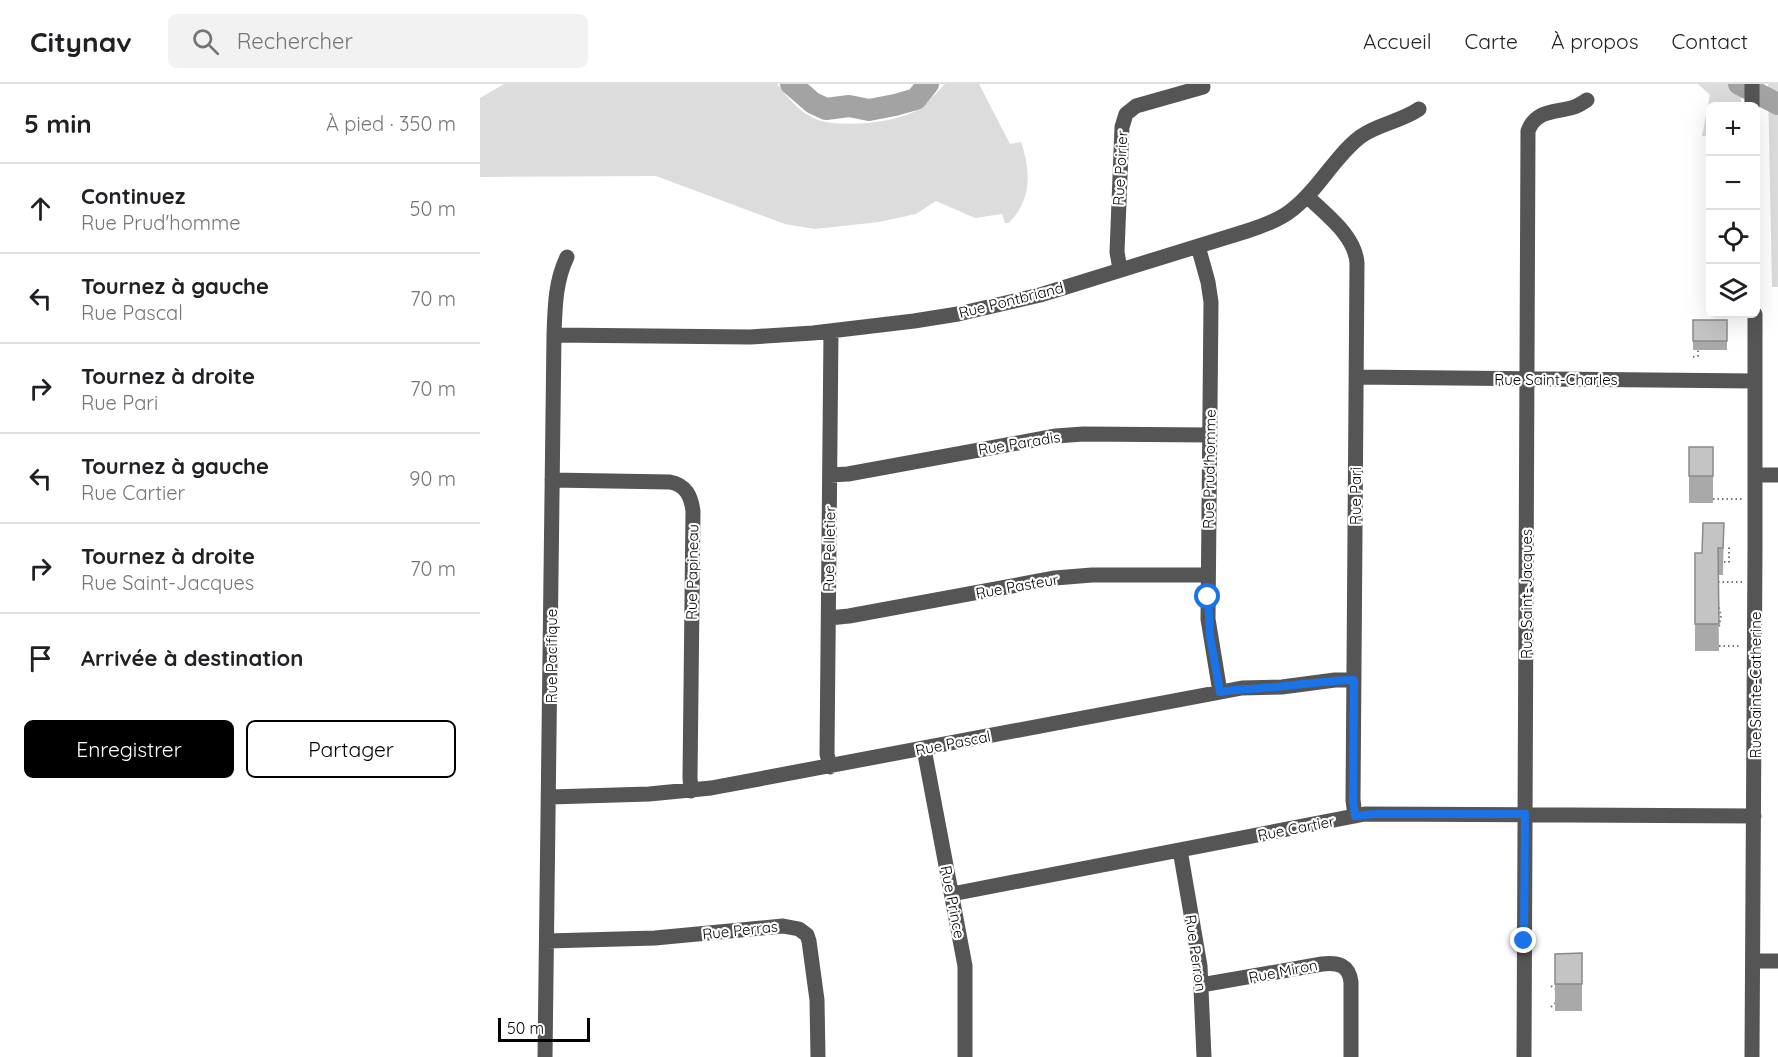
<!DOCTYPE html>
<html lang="fr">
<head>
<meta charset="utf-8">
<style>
	body { margin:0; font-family:Quicksand,sans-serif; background:#f2f2f2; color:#202124 }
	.controls { position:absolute; right:18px; top:18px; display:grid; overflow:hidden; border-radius:9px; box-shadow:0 6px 24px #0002 }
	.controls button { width:54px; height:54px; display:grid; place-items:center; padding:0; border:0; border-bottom:2px solid #e0e0e0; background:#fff; color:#202124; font:30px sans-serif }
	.scale { position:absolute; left:18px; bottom:15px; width:92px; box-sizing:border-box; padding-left:6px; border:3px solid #000; border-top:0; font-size:16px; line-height:21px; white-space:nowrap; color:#000; -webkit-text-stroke:4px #fff; paint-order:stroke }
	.stop { position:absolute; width:18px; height:18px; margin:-14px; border:4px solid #1a73e8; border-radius:50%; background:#fff }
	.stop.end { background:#1a73e8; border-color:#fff; box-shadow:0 2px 6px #0008 }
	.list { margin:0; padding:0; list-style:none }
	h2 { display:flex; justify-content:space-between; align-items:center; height:78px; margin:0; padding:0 24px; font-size:26px }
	h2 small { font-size:20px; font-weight:400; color:#757577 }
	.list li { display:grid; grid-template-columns:39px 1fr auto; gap:18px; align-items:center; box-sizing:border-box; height:90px; padding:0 24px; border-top:2px solid #e0e0e0 }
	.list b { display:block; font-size:22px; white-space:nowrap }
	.list p { margin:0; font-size:20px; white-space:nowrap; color:#757577 }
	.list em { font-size:20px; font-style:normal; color:#757577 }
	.actions { display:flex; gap:12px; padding:18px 24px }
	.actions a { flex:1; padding:14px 0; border:2px solid #000; border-radius:9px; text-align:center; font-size:21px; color:#000 }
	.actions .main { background:#000; color:#fff }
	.icon { flex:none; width:33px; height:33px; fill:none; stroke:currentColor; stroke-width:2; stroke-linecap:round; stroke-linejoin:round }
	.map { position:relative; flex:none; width:1298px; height:973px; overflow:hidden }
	header { display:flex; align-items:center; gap:36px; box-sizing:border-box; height:84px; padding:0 30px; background:#fff; border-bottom:2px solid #e0e0e0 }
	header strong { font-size:28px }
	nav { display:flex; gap:33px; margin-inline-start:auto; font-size:21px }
	.search { width:420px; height:54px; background:#f2f2f2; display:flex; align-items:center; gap:15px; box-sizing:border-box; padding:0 21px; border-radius:9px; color:#757577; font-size:22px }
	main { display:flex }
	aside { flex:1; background:#fff }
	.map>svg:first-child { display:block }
	.green { fill:#dcdcdc }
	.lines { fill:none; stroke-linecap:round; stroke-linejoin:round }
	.river { stroke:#a3a3a3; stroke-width:22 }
	.path { stroke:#777; stroke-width:2; stroke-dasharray:1.5 3; stroke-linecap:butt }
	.minor { stroke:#555; stroke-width:15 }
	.wall { fill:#a9a9a9 }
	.building { fill:#c4c4c4; stroke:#898989; stroke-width:1.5 }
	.route { stroke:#1a73e8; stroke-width:8 }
	.labels { text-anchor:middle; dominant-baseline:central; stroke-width:4.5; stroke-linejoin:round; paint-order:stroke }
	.street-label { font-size:15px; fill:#000; stroke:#fff }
</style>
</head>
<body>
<header>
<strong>Citynav</strong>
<div class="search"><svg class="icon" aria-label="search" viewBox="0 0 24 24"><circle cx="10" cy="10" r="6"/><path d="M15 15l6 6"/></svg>Rechercher</div>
<nav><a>Accueil</a><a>Carte</a><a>À propos</a><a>Contact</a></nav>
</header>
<main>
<aside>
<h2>5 min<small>À pied · 350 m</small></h2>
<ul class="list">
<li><svg class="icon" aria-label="ahead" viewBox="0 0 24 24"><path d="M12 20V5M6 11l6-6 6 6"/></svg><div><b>Continuez</b><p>Rue Prud'homme</p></div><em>50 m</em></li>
<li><svg class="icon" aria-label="left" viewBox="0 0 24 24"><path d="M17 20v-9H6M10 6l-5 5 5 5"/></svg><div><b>Tournez à gauche</b><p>Rue Pascal</p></div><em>70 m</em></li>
<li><svg class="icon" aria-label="right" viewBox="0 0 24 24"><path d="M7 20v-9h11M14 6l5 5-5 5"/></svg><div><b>Tournez à droite</b><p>Rue Pari</p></div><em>70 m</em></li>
<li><svg class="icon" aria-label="left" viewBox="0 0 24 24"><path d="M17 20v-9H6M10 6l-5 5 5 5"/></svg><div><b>Tournez à gauche</b><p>Rue Cartier</p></div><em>90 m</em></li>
<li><svg class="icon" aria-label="right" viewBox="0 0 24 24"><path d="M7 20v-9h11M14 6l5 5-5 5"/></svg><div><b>Tournez à droite</b><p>Rue Saint-Jacques</p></div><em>70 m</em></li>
<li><svg class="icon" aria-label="arrive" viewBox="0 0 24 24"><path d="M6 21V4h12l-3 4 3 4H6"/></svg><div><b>Arrivée à destination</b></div></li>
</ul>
<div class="actions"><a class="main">Enregistrer</a><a>Partager</a></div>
</aside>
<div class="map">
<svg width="1298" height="973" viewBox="0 0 1298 973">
	<rect width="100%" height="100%" fill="#fff"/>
	<path class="green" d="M24,0H297C308,14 321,30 338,36C362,44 422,39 442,23C450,16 458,7 465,0H499L530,60L541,58C551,87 552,115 529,139H525L522,130L495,134L456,117L436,130L399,138L335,145L305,140L176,92L0,93V14Z
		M1218,0H1261V22H1230V52H1222L1230,11Z
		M1288,0H1298V203H1292Z"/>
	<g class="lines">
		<path class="river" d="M311,0L333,19L346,25L369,22L389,26L415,21L436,15L448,0
			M1259,0L1298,20"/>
		<path class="path" d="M1213,273L1218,272V266
			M1233,415H1263
			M1244,478H1249V463
			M1238,498H1262
			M1238,519L1241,532L1239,543
			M1239,562H1260
			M1071,902L1075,905
			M1071,923L1075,919"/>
		<path class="minor" d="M1272,0V22
			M827,112C846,131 875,151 877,179L873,716L875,732
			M718,162L728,198L731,218L728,535L740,608
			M640,185L637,168L642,43L646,30L656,22L723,3
			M74,251L270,253L333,249L434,237L478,230L560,211L767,147C783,142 800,136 813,125C839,105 854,73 880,53C897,40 920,38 939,25
			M876,293L1275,297
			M350,391L368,390L576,352L603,350L730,351
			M1275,391H1298
			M72,396L190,398C206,401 211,412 213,427L210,694L211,707
			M349,534L369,532L575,494L612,491H728
			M444,665L485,882V973
			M350,683L347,670L351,248
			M70,713L169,710L231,704L762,604L802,603L855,596H874
			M700,766L720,882L724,973
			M472,810L885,730L1274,732
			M67,857L175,854L303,842L319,845L327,851L329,857L337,916L338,973
			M1273,877H1298
			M721,901L842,880C858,878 869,881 871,898V973
			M65,973L74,251C75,224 75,198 87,173
			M1044,973L1048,47C1056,25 1076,29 1094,23C1098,22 1102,19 1107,16
			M1272,973L1275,463V230"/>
	</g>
	<path class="wall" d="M1213,236H1247V266H1213Z
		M1209,363H1233V419H1209Z
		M1244,439L1243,491H1238L1239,567H1215V469H1222Z
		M1102,869V927H1075V870Z"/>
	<path class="building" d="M1213,236H1247V257H1213Z
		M1209,363H1233V392H1209Z
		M1223,439H1244L1243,464H1238L1239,540H1215V469H1222Z
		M1102,869V900H1075V870Z"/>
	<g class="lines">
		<path class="route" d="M728,513L730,552L740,608C761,604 783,605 805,602C828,600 851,596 874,596L873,716L875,732L894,730H1045L1044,857"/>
	</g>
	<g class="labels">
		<g class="street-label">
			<text transform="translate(640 84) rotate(-87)">Rue Poirier</text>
			<text transform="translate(531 216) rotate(-14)">Rue Pontbriand</text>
			<text x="1076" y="295">Rue Saint-Charles</text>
			<text transform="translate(539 359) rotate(-9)">Rue Paradis</text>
			<text transform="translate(729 385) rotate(-89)">Rue Prud'homme</text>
			<text transform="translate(875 412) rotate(-90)">Rue Pari</text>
			<text transform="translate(349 465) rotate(-89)">Rue Pelletier</text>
			<text transform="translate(212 488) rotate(-89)">Rue Papineau</text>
			<text transform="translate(537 502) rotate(-10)">Rue Pasteur</text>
			<text transform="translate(1046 510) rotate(-90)">Rue Saint-Jacques</text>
			<text transform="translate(71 572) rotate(-90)">Rue Pacifique</text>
			<text transform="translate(1275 601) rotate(-90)">Rue Sainte-Catherine</text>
			<text transform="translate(473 659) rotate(-11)">Rue Pascal</text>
			<text transform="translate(816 744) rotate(-11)">Rue Cartier</text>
			<text transform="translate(473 818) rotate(79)">Rue Prince</text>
			<text transform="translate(260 846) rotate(-6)">Rue Perras</text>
			<text transform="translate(716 869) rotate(82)">Rue Perron</text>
			<text transform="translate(803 887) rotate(-11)">Rue Miron</text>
		</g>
	</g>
</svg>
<div class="controls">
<button>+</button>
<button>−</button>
<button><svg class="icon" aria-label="locate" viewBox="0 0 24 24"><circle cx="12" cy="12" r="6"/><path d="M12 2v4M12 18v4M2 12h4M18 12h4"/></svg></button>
<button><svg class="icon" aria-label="layers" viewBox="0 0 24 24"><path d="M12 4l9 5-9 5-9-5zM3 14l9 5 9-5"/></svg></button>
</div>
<div class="scale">50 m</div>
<div class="stop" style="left:728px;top:513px"></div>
<div class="stop end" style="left:1044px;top:857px"></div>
</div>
</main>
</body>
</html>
